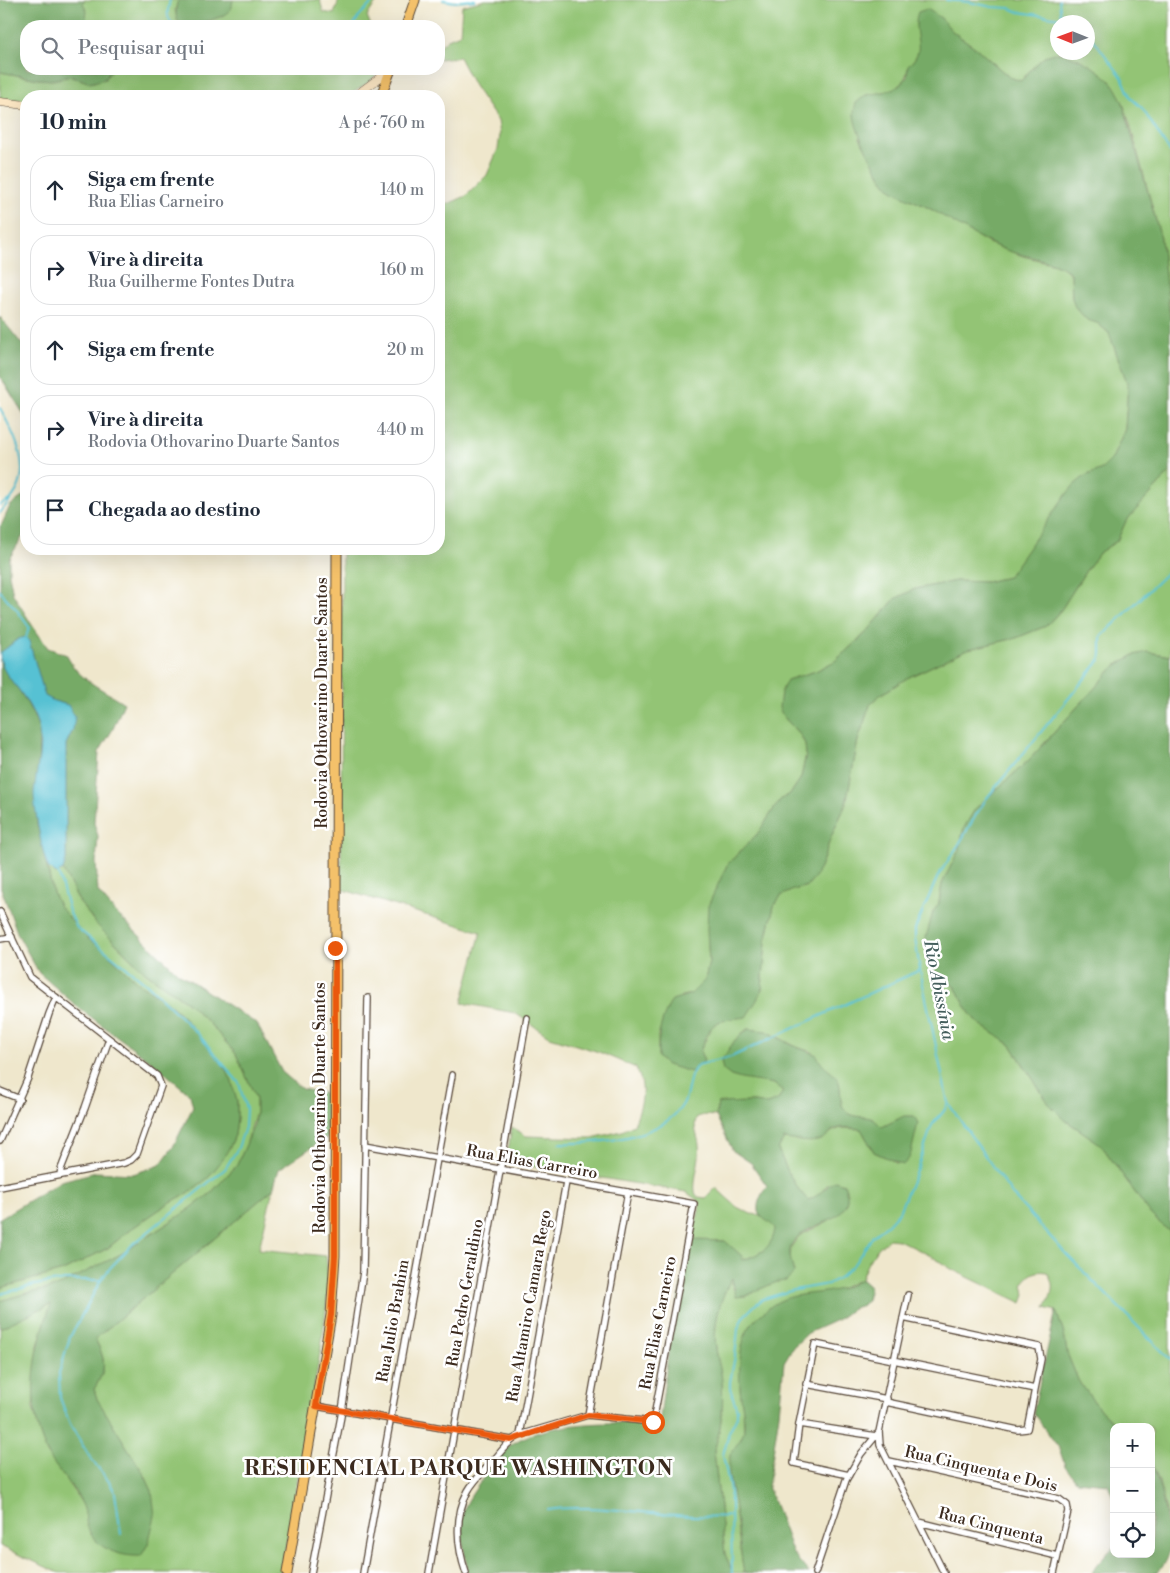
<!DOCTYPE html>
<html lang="pt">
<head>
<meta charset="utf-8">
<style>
	body { margin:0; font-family:"Libre Bodoni",serif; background:#f6f6f7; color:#1f2937 }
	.controls { position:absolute; right:15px; bottom:15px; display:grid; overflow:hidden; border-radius:10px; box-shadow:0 5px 20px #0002 }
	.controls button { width:45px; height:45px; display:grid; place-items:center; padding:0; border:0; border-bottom:1px solid #e0e1e3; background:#fff; color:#1f2937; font:25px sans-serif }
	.compass { position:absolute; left:1050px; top:15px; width:45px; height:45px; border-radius:50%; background:#fff; box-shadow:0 5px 20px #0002; rotate:271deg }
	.stop { position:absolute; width:15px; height:15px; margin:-11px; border:4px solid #ea580c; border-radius:50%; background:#fff }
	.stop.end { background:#ea580c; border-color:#fff; box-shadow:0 1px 5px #0008 }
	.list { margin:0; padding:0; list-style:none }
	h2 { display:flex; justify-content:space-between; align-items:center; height:65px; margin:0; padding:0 20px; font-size:21px }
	h2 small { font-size:16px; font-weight:400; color:#747a83 }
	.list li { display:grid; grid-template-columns:32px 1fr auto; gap:15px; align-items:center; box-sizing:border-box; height:70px; margin:0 10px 10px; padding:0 10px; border:1px solid #e0e1e3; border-radius:20px }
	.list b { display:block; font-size:19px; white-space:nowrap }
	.list p { margin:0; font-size:16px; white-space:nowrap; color:#747a83 }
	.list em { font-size:16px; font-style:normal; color:#747a83 }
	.icon { flex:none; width:28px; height:28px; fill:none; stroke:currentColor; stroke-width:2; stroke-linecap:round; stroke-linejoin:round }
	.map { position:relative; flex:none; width:1170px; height:1573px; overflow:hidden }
	.search { position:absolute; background:#fff; box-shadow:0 5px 20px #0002; left:20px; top:20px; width:425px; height:55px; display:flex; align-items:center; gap:12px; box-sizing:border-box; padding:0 18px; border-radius:20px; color:#747a83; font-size:19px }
	.panel { position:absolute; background:#fff; box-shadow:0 5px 20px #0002; left:20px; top:90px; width:425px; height:465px; border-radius:20px }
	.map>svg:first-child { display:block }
	.green { fill:#93c474; stroke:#677749; fill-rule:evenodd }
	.forest { fill:#76aa66; stroke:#586a42 }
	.water { fill:#57c1d3; stroke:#497678 }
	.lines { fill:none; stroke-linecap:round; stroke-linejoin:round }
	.stream { stroke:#57c1d3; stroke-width:2 }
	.street-casing { stroke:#564638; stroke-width:8 }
	.secondary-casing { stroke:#564638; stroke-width:9 }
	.primary-casing { stroke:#564638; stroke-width:11 }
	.street { stroke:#fff; stroke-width:5.5 }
	.secondary { stroke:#fbe6c3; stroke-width:8 }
	.primary { stroke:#f4c16a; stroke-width:9 }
	.route { stroke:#ea580c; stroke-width:6 }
	.labels { text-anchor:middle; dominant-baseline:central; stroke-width:5; stroke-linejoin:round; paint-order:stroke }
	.street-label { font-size:16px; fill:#3b2a1e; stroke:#fff }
	.water-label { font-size:18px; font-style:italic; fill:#455f5d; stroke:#fff }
	.district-label { font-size:21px; font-weight:bold; letter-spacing:1px; fill:#3b2a1e; stroke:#fff }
</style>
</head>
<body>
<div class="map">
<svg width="1170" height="1573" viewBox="0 0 1170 1573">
	<rect width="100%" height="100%" fill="#fff"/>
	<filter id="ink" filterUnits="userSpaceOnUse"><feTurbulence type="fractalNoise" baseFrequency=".02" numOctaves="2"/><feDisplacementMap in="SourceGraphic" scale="10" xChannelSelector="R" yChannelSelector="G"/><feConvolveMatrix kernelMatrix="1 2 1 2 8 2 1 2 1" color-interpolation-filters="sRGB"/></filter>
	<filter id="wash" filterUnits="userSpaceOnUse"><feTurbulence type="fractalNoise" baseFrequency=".0096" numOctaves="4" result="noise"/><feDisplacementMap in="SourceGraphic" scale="20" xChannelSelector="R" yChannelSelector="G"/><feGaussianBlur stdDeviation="1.12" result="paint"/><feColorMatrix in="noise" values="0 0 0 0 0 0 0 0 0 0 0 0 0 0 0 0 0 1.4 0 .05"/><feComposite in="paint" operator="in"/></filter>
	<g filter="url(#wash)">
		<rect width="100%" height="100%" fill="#efe7cc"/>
		<path class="green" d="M84,0H178L175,10L178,21L187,26H85C87,17 81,9 84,0Z
			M233,0H320L323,12L334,14L339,0H378L367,16L371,26H190C207,20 227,20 233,0Z
			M485,0H1170V318L1161,239L1130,124L1122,100L1111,82L1034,66L1021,81L1009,77L976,48L953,32L941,18L916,23C919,41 924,52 908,66C906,90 887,92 866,95L860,138L881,177L892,189L942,215L988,243L1023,256L1055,264L1065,269L1071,274L1072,298L1087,319L1097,323L1109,333L1128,385L1125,429L1112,459L1102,469L1085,476L1008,577L986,582L956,581L915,589L895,599L866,633L835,661L816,671L787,680L783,716L801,736L805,744L806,754L801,778L791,793L780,800L758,833L727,865L708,946L709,962L705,980L691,994L681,996L658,1034V1057L667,1065L700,1051L712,1026L762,989L766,941L774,906L781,896L793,890L807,886L820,868L831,837L846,804L858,740L870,705L877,697L907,678L968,649L1016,638L1046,626L1061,610L1085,572L1100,552L1117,541L1126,521L1170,472V656L1148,652L1134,655L1115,666L1029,760L975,809L964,828L958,852L942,884L939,903L933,913L929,961L935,971L955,987L969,1012L977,1022L1011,1045L1028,1072L1065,1120L1096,1141L1104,1149L1151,1215L1170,1232V1527L1159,1482L1151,1462V1427H1120L1102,1412L1078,1380L1067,1353L1064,1334L1056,1311L1045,1308C1052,1295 1056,1285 1047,1272C1035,1270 1030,1274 1023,1283L1025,1295L1022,1303L953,1270L931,1256L899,1240L889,1239C874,1249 866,1264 861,1279L835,1291L789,1298L740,1388L743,1409L744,1432L740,1442L730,1456V1486L733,1495L740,1548L744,1573H733L725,1554L714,1451C721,1429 724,1406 722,1382C721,1371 717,1359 716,1348C713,1324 720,1297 732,1277L733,1289L746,1296C752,1293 758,1290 764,1287C776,1281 784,1282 794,1273L790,1259L791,1247L799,1236L828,1221L846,1205L847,1193L844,1184L827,1185L817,1197L808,1200C794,1187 785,1167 778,1149L784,1139L809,1141L821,1140L833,1131L841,1128L861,1129L874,1152L890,1159L897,1164L882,1127L867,1118L857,1117L847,1113L842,1106L839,1083L835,1076L820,1064L811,1051C794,1049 782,1037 767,1032C761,1030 754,1030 747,1029C727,1047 729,1049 731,1076L774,1084L783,1091L778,1100L767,1104L754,1102L718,1103L716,1116L704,1115L697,1117C692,1127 698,1135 699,1145C701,1161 693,1177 695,1193L698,1197L706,1198L716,1188L737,1207L751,1214L760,1215L769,1221L776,1228C773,1248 760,1254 742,1260L725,1241L691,1240L699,1211L700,1202L686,1192L506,1162L512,1127L526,1136L592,1138L622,1131L634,1125C642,1103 647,1090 636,1068L599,1052L550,1037L515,1013L462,1003L481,932L341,889L342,549H439V208L466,196L487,175L498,149L500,135L498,121L474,86L459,57L439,59V47L448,39L460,34L462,6ZM1058,22H1088V52H1058Z
			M112,69H380L371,81L348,96H26V101L0,99V72L39,79L72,76L81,80L109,74Z
			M47,866L56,874L63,870L80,903L97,925L145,972L188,1003L210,1024L236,1054L256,1098V1112L246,1145L237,1165L210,1194L187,1211L121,1254L56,1288L24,1294L0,1301V1288L63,1271L108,1248L131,1229L169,1203L188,1193L208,1178L230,1147L235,1135L237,1118V1102L231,1079L223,1065L182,1015L164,1000L137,982L103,949L87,938L69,919L59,906L53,893Z
			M273,1189L259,1249L326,1256L329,1282L322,1342L281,1573H59L0,1546V1328L52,1303L38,1345L33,1408L40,1434L47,1453L84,1506L87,1526L152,1491L145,1476L97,1399L94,1389C107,1368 106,1360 95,1339Z"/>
		<path class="forest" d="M0,0H84L83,3L87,11L85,26H26V69H112L105,79L90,83L72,76L52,80L39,79L0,72Z
			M178,0H233C232,4 232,8 229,11C224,17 208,21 201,23C197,23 193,26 190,26C173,28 175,10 178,0Z
			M927,9L941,18L953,32L976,48L1009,77L1021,81C1029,73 1039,58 1050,54C1068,49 1100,69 1112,83C1116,88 1119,95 1122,100L1161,239L1170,318V472L1126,521L1117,541L1100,552L1085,572L1061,610L1046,626L1016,638L968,649L907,678L877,697L870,705L858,740L846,804L831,837L820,868L815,877L807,886L793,890L781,896L774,906L766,941L762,989L757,1000L746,1017C714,1021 712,1020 700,1051L704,1061L691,1072L667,1065L658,1058C658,1033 660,1021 672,1000L691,994L705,980L709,962L707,929L708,906L727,865L758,833L780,800L791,793L801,778L806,754L805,744L801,736L783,716L779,708L781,692L787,680L816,671L835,661L866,633L895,599L915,589L956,581L986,582L1008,577L1062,500L1074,485L1085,476L1102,469L1112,459L1125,429L1128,385L1117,355L1109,333L1097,323L1087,320L1075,307L1072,298L1071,273C1054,259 1027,258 1006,250C979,240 954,222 929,208C919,203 899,195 891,189C879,178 854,130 854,114C854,111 855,106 856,103L866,95L884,92L899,86L907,77L908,66C925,50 916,43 916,24C916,20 917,16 918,12Z
			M0,317L26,349V418L0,376Z
			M26,494V531L9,559V574L13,594L32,625L48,648L67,655C76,679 103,689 124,703L113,729L99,752L94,823L98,836L96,862L98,892L115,912L177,972L257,1024L282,1072L302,1089L329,1094V1136L279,1169L273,1189L95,1339C106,1361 107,1368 94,1389L97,1399L145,1476L152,1491L155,1516L148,1544L141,1556C120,1557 96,1549 88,1528C85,1521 86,1512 83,1506C75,1486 56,1471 47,1452C24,1405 34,1351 51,1304L0,1328V1301L24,1294L56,1287L121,1254L187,1211L210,1194L237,1165L246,1145L254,1124L256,1112V1098L236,1054L210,1024L188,1003L145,972L97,925L80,903L63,870L66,860V744L73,730L68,705L54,701L45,696L29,641L18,639L0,653V526L2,524L10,506Z
			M1148,652L1170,656V1232L1151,1215L1104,1149L1096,1141L1065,1120L1049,1104L1011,1045L977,1022L969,1012L955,987L935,971L929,961L925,941L933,912L939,903L942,884L958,852L964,828L975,809L1029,760L1115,666L1134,655Z
			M0,659C5,674 8,676 18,689C27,701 35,717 39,731L37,824L53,893L59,906L87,938L103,949L137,982L164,1000L182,1015L223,1065L231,1079L237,1102V1118L235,1135L230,1147L220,1163L208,1178L188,1193L169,1203L131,1229L108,1248L63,1271L0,1288V1218L61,1181L96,1172L133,1174L160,1165L173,1147L193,1107L190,1095L156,1065L80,1009L39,973L18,935L1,888Z
			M748,1029L766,1031L792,1045L817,1055C822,1070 834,1070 839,1082C842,1092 838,1105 847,1112C855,1119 865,1115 873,1119C876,1121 879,1124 882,1127L904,1116H914L918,1123L910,1157L903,1165L874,1152L861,1129C852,1128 842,1126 833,1130C829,1133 826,1138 821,1140C810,1144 795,1140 784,1139L778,1149C785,1166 794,1187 808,1200C820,1196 825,1186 835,1181L844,1184C861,1225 803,1219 791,1246C788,1254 792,1265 794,1273L786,1281L777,1282L765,1287L746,1296L736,1297L732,1278C720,1298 713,1325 716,1348C717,1360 722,1371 722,1383C724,1406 721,1429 714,1451L725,1554L733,1573H468C465,1554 460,1536 462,1517C463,1505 477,1487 484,1477C491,1468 499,1455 508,1447C540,1421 620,1420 659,1426L670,1338L691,1240L725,1241L742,1256L743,1260C760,1254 773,1248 775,1228C771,1223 764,1220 760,1215C754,1207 762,1193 767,1186L751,1163L733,1151L716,1116L718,1103L754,1102L767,1104L778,1100L783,1091L774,1084L741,1079L731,1076L723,1070L721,1061L735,1040Z
			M861,1279L870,1287L867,1300L863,1305L853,1308L839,1319L808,1333L793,1347L784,1362L779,1414L768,1486L793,1554L809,1573H744C740,1552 739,1530 735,1509C733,1492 726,1473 730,1456C733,1446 743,1441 744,1429C745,1415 741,1402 740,1388C739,1368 739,1341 751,1325C755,1318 764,1312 770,1307C789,1292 815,1295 836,1290C845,1288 853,1284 861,1279Z
			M1056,1310L1064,1334L1067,1353L1078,1380L1102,1412L1120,1427H1114V1500L1108,1484L1076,1481L1065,1466L1059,1448L1033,1413Z
			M1151,1462C1161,1484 1170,1530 1169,1553C1167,1561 1163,1567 1157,1573H1092L1096,1566L1114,1546V1554H1151Z"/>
		<path class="water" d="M25,637L29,641L45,696L54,701L68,705L75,717L73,730L66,744V860L63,870L56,874C54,872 50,869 48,867C43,859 33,802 34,792C36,772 42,751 39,731C37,717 27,701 19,690C10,678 0,670 0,653L18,639Z"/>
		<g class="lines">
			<path class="stream" d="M170,0C167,12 165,19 176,26
				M443,0L455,2L475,0
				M946,0L969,2L992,7L1010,8L1019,12L1061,18L1078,22
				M1059,0L1061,18
				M291,26L302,24L317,26
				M353,26L360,15L375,0
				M1088,33L1122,77L1131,98L1142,108L1170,152
				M0,408C12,430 30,463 18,488C14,497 6,505 0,513
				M0,505L9,500
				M1170,570L1101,637V653L1100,660L986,799L976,815L959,844L938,876L915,929V938L920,970L948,1103L1014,1197L1067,1255L1170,1359
				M0,591L16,609L29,627L26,638
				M58,872L69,911L77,928L147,984L198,1034L239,1083L246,1109L245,1127L238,1148L225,1169L132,1245L110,1268L101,1280L70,1337L59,1373L60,1398L70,1424L89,1456L110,1483L115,1493L121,1534
				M559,1143C596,1144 663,1139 683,1104C690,1092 687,1075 698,1065L731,1057L920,970
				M0,1294L35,1285L64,1280H101
				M548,1510C562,1507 576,1508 590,1508C637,1510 684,1519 731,1516
				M732,1573L731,1502L729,1484L723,1455L729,1432L737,1416V1410L730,1388V1382L735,1356L738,1329L743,1317L756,1304L763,1299L794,1290L828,1284L840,1277L854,1264L873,1236L888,1224L899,1212L917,1169L932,1125L944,1111L948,1103"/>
		</g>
	</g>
	<g filter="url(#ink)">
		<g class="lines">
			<defs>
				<path id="street" d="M0,912L30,977L157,1076L161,1086L137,1154L131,1160L124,1163L0,1187
					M0,939L12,937
					M0,1091L20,1099
					M0,1141L28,1078L49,1014L56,997
					M365,1145L694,1204L653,1422L588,1415L520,1435C508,1441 501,1452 493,1461C484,1471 474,1480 468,1491C454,1516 457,1547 466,1573
					M60,1175L61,1169L85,1108L109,1039
					M908,1295L879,1432L880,1445L944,1573
					M806,1384L887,1399
					M886,1402L1018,1430L1027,1429L1041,1359L1039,1347L903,1318
					M316,1406L511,1440
					M588,1415L628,1192
					M799,1424L876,1436
					M520,1435L566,1182
					M889,1461L1059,1499L1067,1505L1068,1511L1054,1573
					M849,1475L794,1463L799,1424L815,1344L1035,1389
					M919,1522L1057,1556
					M311,1573L342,1411L363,1272L368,998
					M363,1573L452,1075
					M429,1573L527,1018
					M815,1573L846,1480L861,1454L879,1432"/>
				<path id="secondary" d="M355,96L390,70
					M0,102L26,105"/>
				<path id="primary" d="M406,26L415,0
					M381,96L391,69
					M287,1573L331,1315L335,1256L337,549"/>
			</defs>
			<use href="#street" class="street-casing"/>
			<use href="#secondary" class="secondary-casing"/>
			<use href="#primary" class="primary-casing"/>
			<use href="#street" class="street"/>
			<use href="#secondary" class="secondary"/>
			<use href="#primary" class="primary"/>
		</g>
	</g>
	<g class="lines" filter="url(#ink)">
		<path class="route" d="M335,948V1256L331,1315L316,1406L511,1440L588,1415L653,1422"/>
	</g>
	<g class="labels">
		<g class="street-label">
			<text transform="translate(322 703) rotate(-90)">Rodovia Othovarino Duarte Santos</text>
			<text transform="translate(320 1108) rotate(-90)">Rodovia Othovarino Duarte Santos</text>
			<text transform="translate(532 1162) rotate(10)">Rua Elias Carreiro</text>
			<text transform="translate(465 1293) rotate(-80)">Rua Pedro Geraldino</text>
			<text transform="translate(529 1306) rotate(-80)">Rua Altamiro Camara Rego</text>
			<text transform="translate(393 1321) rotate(-80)">Rua Julio Brahim</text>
			<text transform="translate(658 1323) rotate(-79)">Rua Elias Carneiro</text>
			<text transform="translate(981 1469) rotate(13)">Rua Cinquenta e Dois</text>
			<text transform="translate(991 1526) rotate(14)">Rua Cinquenta</text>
		</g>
		<g class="water-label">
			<text transform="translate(939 990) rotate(79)">Rio Abissínia</text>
		</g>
		<g class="district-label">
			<text x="459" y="1469">RESIDENCIAL PARQUE WASHINGTON</text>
		</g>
	</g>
</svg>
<div class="controls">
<button>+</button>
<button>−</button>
<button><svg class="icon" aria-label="locate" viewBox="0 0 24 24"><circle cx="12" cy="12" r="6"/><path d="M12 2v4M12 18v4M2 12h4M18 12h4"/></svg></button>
</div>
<svg class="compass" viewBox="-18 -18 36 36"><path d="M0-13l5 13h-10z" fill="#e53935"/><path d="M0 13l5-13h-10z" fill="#747a83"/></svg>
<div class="stop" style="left:653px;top:1422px"></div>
<div class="stop end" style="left:335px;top:948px"></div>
<div class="search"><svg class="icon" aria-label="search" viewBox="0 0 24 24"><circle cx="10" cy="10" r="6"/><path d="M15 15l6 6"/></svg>Pesquisar aqui</div>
<section class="panel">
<h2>10 min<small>A pé · 760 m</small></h2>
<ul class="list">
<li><svg class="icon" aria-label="ahead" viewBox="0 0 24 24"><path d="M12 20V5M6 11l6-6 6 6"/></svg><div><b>Siga em frente</b><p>Rua Elias Carneiro</p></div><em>140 m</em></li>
<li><svg class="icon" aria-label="right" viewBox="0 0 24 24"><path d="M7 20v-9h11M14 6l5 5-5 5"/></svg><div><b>Vire à direita</b><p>Rua Guilherme Fontes Dutra</p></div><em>160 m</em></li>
<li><svg class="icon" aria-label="ahead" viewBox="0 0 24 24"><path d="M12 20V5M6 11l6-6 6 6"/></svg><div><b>Siga em frente</b></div><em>20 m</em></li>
<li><svg class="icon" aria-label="right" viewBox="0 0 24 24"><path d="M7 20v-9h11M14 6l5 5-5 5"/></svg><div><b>Vire à direita</b><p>Rodovia Othovarino Duarte Santos</p></div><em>440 m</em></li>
<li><svg class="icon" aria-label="arrive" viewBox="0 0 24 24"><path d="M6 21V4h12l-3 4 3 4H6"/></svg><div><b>Chegada ao destino</b></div></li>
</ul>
</section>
</div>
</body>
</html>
